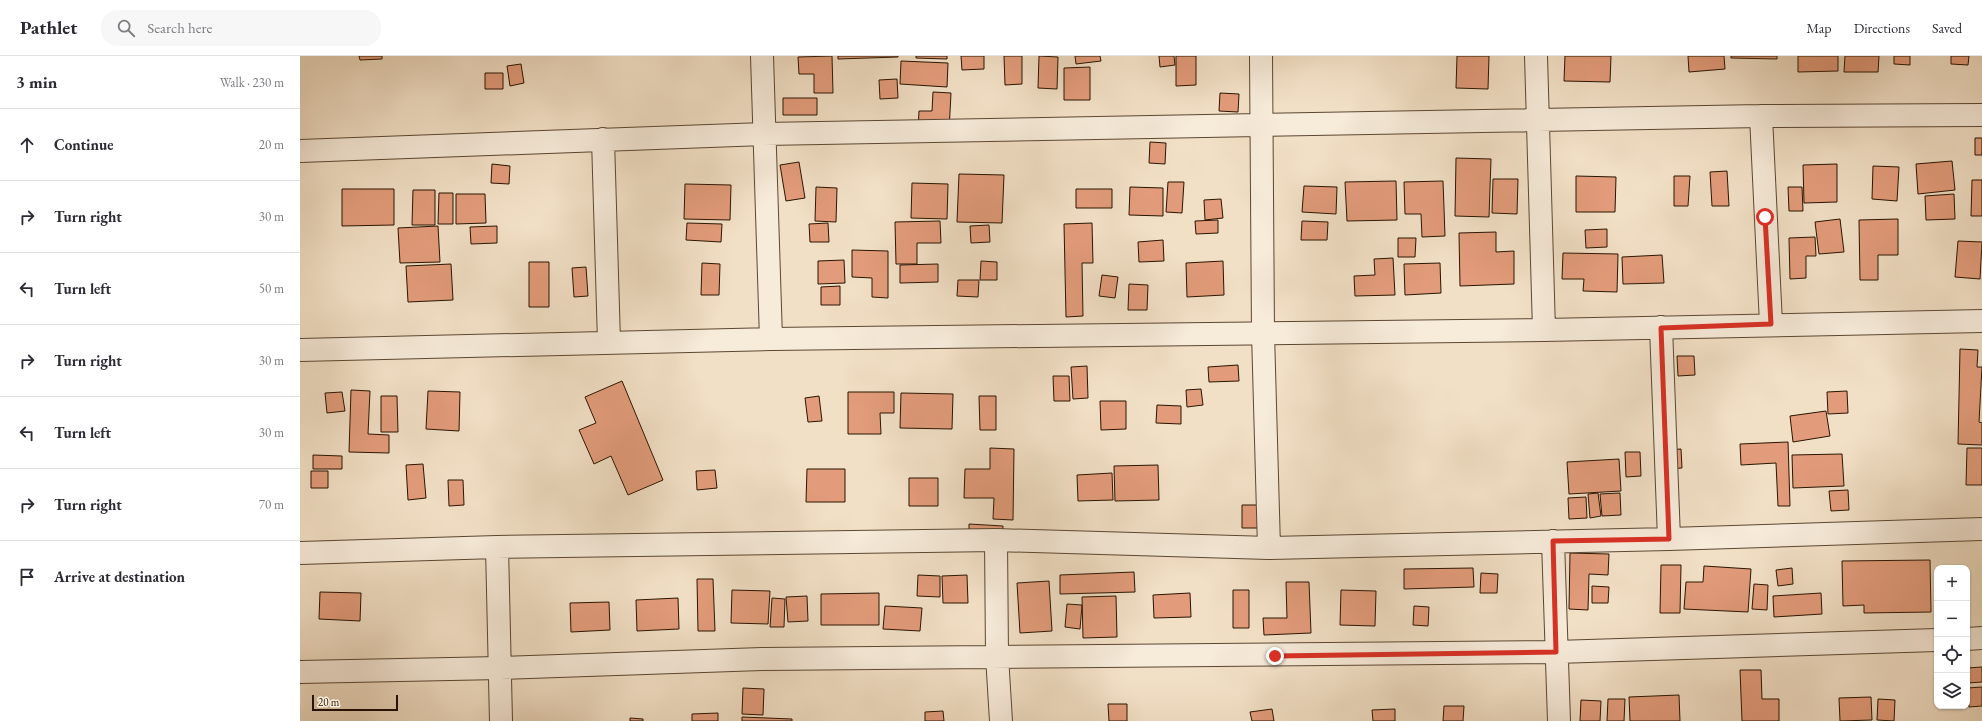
<!DOCTYPE html>
<html lang="en">
<head>
<meta charset="utf-8">
<style>
	body { margin:0; font-family:"EB Garamond",serif; background:#f7f7f7; color:#2b2b33 }
	.controls { position:absolute; right:12px; bottom:12px; display:grid; overflow:hidden; border-radius:8px; box-shadow:0 1px 3px #0004 }
	.controls button { width:36px; height:36px; display:grid; place-items:center; padding:0; border:0; border-bottom:1px solid #e1e1e2; background:#fff; color:#2b2b33; font:20px sans-serif }
	.scale { position:absolute; left:12px; bottom:10px; width:86px; box-sizing:border-box; padding-left:4px; border:2px solid #291401; border-top:0; font-size:11px; line-height:14px; white-space:nowrap; color:#291401; -webkit-text-stroke:3px #f7ebda; paint-order:stroke }
	.stop { position:absolute; width:12px; height:12px; margin:-9px; border:3px solid #d93025; border-radius:50%; background:#fff }
	.stop.end { background:#d93025; border-color:#fff; box-shadow:0 1px 4px #0008 }
	.list { margin:0; padding:0; list-style:none }
	h2 { display:flex; justify-content:space-between; align-items:center; height:52px; margin:0; padding:0 16px; font-size:17px }
	h2 small { font-size:13px; font-weight:400; color:#7c7c81 }
	.list li { display:grid; grid-template-columns:26px 1fr auto; gap:12px; align-items:center; box-sizing:border-box; height:72px; padding:0 16px; border-top:1px solid #e1e1e2 }
	.list b { display:block; font-size:15px; white-space:nowrap }
	.list em { font-size:13px; font-style:normal; color:#7c7c81 }
	.icon { flex:none; width:22px; height:22px; fill:none; stroke:currentColor; stroke-width:2; stroke-linecap:round; stroke-linejoin:round }
	.map { position:relative; flex:none; width:1682px; height:665px; overflow:hidden }
	header { display:flex; align-items:center; gap:24px; box-sizing:border-box; height:56px; padding:0 20px; background:#fff; border-bottom:1px solid #e1e1e2 }
	header strong { font-size:19px }
	nav { display:flex; gap:22px; margin-inline-start:auto; font-size:14px }
	.search { width:280px; height:36px; background:#f7f7f7; display:flex; align-items:center; gap:10px; box-sizing:border-box; padding:0 14px; border-radius:16px; color:#7c7c81; font-size:15px }
	main { display:flex }
	aside { flex:1; background:#fff }
	.map>svg:first-child { display:block }
	.building { fill:#e39c7b; stroke:#291401 }
	.lines { fill:none; stroke-linecap:round; stroke-linejoin:round }
	.street-casing { stroke:#5b4732; stroke-width:24 }
	.street { stroke:#f7ebda; stroke-width:22 }
	.route { stroke:#d93025; stroke-width:5 }
</style>
</head>
<body>
<header>
<strong>Pathlet</strong>
<div class="search"><svg class="icon" aria-label="search" viewBox="0 0 24 24"><circle cx="10" cy="10" r="6"/><path d="M15 15l6 6"/></svg>Search here</div>
<nav><a>Map</a><a>Directions</a><a>Saved</a></nav>
</header>
<main>
<aside>
<h2>3 min<small>Walk · 230 m</small></h2>
<ul class="list">
<li><svg class="icon" aria-label="ahead" viewBox="0 0 24 24"><path d="M12 20V5M6 11l6-6 6 6"/></svg><div><b>Continue</b></div><em>20 m</em></li>
<li><svg class="icon" aria-label="right" viewBox="0 0 24 24"><path d="M7 20v-9h11M14 6l5 5-5 5"/></svg><div><b>Turn right</b></div><em>30 m</em></li>
<li><svg class="icon" aria-label="left" viewBox="0 0 24 24"><path d="M17 20v-9H6M10 6l-5 5 5 5"/></svg><div><b>Turn left</b></div><em>50 m</em></li>
<li><svg class="icon" aria-label="right" viewBox="0 0 24 24"><path d="M7 20v-9h11M14 6l5 5-5 5"/></svg><div><b>Turn right</b></div><em>30 m</em></li>
<li><svg class="icon" aria-label="left" viewBox="0 0 24 24"><path d="M17 20v-9H6M10 6l-5 5 5 5"/></svg><div><b>Turn left</b></div><em>30 m</em></li>
<li><svg class="icon" aria-label="right" viewBox="0 0 24 24"><path d="M7 20v-9h11M14 6l5 5-5 5"/></svg><div><b>Turn right</b></div><em>70 m</em></li>
<li><svg class="icon" aria-label="arrive" viewBox="0 0 24 24"><path d="M6 21V4h12l-3 4 3 4H6"/></svg><div><b>Arrive at destination</b></div></li>
</ul>
</aside>
<div class="map">
<svg width="1682" height="665" viewBox="0 0 1682 665">
	<rect width="100%" height="100%" fill="#f2e0c6"/>
	<filter id="stains"><feTurbulence type="fractalNoise" baseFrequency=".005" numOctaves="4"/><feColorMatrix values="0 0 0 0 .2 0 0 0 0 .09 0 0 0 0 .02 0 0 0 .5 -.17"/></filter>
	<radialGradient id="worn" r=".72"><stop offset=".6" stop-color="#630" stop-opacity="0"/><stop offset="1" stop-color="#630" stop-opacity=".3"/></radialGradient>
	<path class="building" d="M59,0H82V3L60,4Z
		M532,0L533,37H514V18H499L498,1Z
		M538,0H598V1L538,3Z
		M616,0H647V3L616,2Z
		M661,0H684V13L662,14Z
		M704,0H722V28L705,29Z
		M739,0L758,1L757,33L738,32Z
		M775,0H800L801,5L776,8Z
		M859,0H874L875,9L860,11Z
		M876,0H896V29L876,30Z
		M1157,0H1189L1188,33L1156,32Z
		M1265,0H1311L1310,26L1264,25Z
		M1388,0H1424L1425,13L1389,16Z
		M1431,0H1477V3L1431,2Z
		M1498,0H1538V15L1498,16Z
		M1545,0H1579L1578,16H1544Z
		M1594,0H1610V9L1594,8Z
		M1651,0H1669L1668,9L1651,8Z
		M601,5L648,7L647,31L600,28Z
		M221,8L224,27L210,30L207,10Z
		M790,11V44H764V12Z
		M185,17H203V33H185Z
		M597,23L598,42L580,43L579,24Z
		M633,36L651,37L649,75L618,73L619,55H632Z
		M920,37L939,38L938,56L919,55Z
		M483,42H517V59H483Z
		M1675,82H1682V99H1675Z
		M850,86L866,87L865,108L849,107Z
		M1156,102L1191,103L1189,161L1155,160Z
		M1652,105L1655,134L1618,138L1616,108Z
		M499,106L505,142L486,145L480,109Z
		M192,108L210,110L209,128L191,127Z
		M1537,108V146L1504,147L1503,109Z
		M1573,110L1599,111L1597,145L1572,143Z
		M1427,115L1429,150H1412L1410,116Z
		M659,118L704,119L702,167L657,166Z
		M1276,120L1316,121L1315,156H1276Z
		M1374,120H1390L1388,150H1374Z
		M1193,123H1218L1217,158L1192,157Z
		M1672,124H1682V160H1671Z
		M1096,125L1097,164L1047,165L1045,126Z
		M1143,125L1145,180L1122,181L1121,158H1105L1104,126Z
		M868,126H884L882,157L866,156Z
		M612,127L648,128L647,163L611,162Z
		M385,128L431,129L430,164L384,163Z
		M1004,130L1037,131L1036,158L1002,156Z
		M516,131L537,132L536,166L515,165Z
		M830,131L863,132V160L829,159Z
		M1488,131H1502L1503,155H1489Z
		M42,133H94V169L42,170Z
		M776,133H812V152H776Z
		M113,134H135V169H112Z
		M139,137H153V168H138Z
		M156,138H185L186,167L156,168Z
		M1654,138L1655,163L1626,164L1625,140Z
		M921,143L923,162L905,164L904,144Z
		M1540,163L1544,196L1519,198L1515,166Z
		M1598,163V199H1578V224H1560L1559,164Z
		M918,164V177L896,178L895,165Z
		M640,165L641,187H617V208H596L595,166Z
		M1002,165L1028,166L1027,184H1001Z
		M387,167L422,168L421,186L386,184Z
		M528,167L529,186H510L509,168Z
		M792,167L793,207H782L783,260L766,261L764,168Z
		M689,169L690,186L671,187L670,170Z
		M138,170L140,206L100,207L98,172Z
		M197,170V187L171,188L170,171Z
		M1307,173V191L1286,192L1285,174Z
		M1196,176V196L1214,195V228L1160,230L1159,177Z
		M1515,181L1516,200H1506V222L1490,223L1489,182Z
		M1098,182H1116L1115,201H1098Z
		M863,184L864,205L839,206L838,186Z
		M1658,185L1682,186L1680,223L1655,221Z
		M552,194L588,195V242L572,241V222L552,221Z
		M1263,197L1318,198L1317,236L1283,235L1284,223H1262Z
		M1362,199L1364,227L1323,228L1322,201Z
		M1093,202L1095,239L1055,240L1054,220L1075,219L1074,203Z
		M544,204L545,227L518,228V205Z
		M681,205L697,206V224H680Z
		M923,205L924,239L887,241L886,207Z
		M229,206H249V251H229Z
		M402,207L420,208L419,239H401Z
		M1140,207L1141,237L1105,239L1104,208Z
		M151,208L153,244L108,246L106,210Z
		M638,208V226L600,227V209Z
		M286,211L288,240L274,241L272,212Z
		M802,219L818,221L815,242L799,240Z
		M658,224H679L678,241L657,240Z
		M829,228L848,229L847,254H828Z
		M540,230V249H521V231Z
		M1660,293L1678,294L1677,311H1682L1679,366L1682,367V389L1658,388Z
		M1377,300H1394L1395,319L1378,320Z
		M938,309L939,325L909,326L908,311Z
		M787,310L788,342L773,343L771,311Z
		M753,320H769L770,345H754Z
		M322,325L363,424L328,439L311,400L294,408L279,374L296,367L285,341Z
		M901,333L903,349L887,351L886,334Z
		M51,334L70,335L68,378L89,379V397L49,396Z
		M128,335L160,336L159,375L126,373Z
		M1547,335L1548,357L1528,358L1527,336Z
		M42,336L45,355L27,357L25,337Z
		M548,336H594V357H580L581,378H548Z
		M601,337L653,338L652,373L600,372Z
		M81,340H97L98,376H81Z
		M519,340L522,365L508,366L505,342Z
		M679,340H696V374H680Z
		M800,345H826V373L801,374Z
		M857,349L881,350V368L856,367Z
		M1526,355L1530,380L1493,386L1490,360Z
		M1488,386L1490,450H1478L1476,407L1441,409L1440,388Z
		M690,392L714,393L713,464L693,463L694,442H664L665,413H690Z
		M1667,392H1682V429H1666Z
		M1381,393L1382,412L1365,413L1364,394Z
		M1325,396H1340L1341,420L1326,421Z
		M1542,398L1544,430L1493,432L1492,399Z
		M13,399L42,400V413H13Z
		M1319,403L1321,435L1269,438L1267,406Z
		M123,408L126,442L108,444L106,409Z
		M858,409L859,444L815,445L814,410Z
		M507,413H545V446H506Z
		M415,414L417,432L397,434L396,415Z
		M11,415H28V432H11Z
		M812,417L813,444L778,445L777,419Z
		M609,422H638V450H609Z
		M148,424H163L164,449L149,450Z
		M1548,434L1549,454L1531,455L1529,435Z
		M1298,437L1301,460L1290,462L1288,438Z
		M1320,437L1321,459L1302,460L1300,438Z
		M1286,441L1287,462L1269,463L1268,442Z
		M942,449H962V472H942Z
		M669,468L703,470L702,487L669,485Z
		M1270,497L1309,498L1308,519L1289,518L1288,554L1269,553Z
		M1630,504L1631,556L1564,557V549L1543,550L1542,505Z
		M1361,509H1381L1380,557H1360Z
		M1404,510L1451,513L1448,556L1384,553L1386,526H1403Z
		M1173,512L1174,531L1104,533V513Z
		M1492,512L1493,528L1478,530L1476,514Z
		M834,516L835,536L760,538V519Z
		M1181,517L1198,518L1197,537H1180Z
		M618,519L640,520V541L617,540Z
		M667,519L668,547H643L642,520Z
		M397,523H413L415,575H398Z
		M749,525L752,575L720,577L717,527Z
		M986,526H1009L1011,577L964,579L963,562H987Z
		M1454,528L1468,529L1467,554L1452,553Z
		M1292,530L1309,531L1308,547H1292Z
		M432,534L470,535L468,568L431,567Z
		M933,534H949V572H933Z
		M1041,534L1076,535L1075,570L1040,569Z
		M20,536L61,537L60,565L19,563Z
		M579,537V569H521V538Z
		M890,537L891,561L854,562L853,539Z
		M1521,537L1522,558L1474,561L1473,540Z
		M507,540L508,565L488,566L486,541Z
		M816,540L817,581L783,582L782,541Z
		M378,542L379,573L337,575L336,544Z
		M472,542L485,543L484,571H470Z
		M309,546L310,574L271,576L270,547Z
		M767,548L782,549L780,573L765,571Z
		M585,550L622,552L620,575L583,573Z
		M1114,550L1129,551L1128,570L1113,569Z
		M1682,611V626L1667,627V612Z
		M1440,614H1461L1462,643H1479V665H1442Z
		M1682,631V650L1669,651L1667,632Z
		M443,632L464,633L463,659L442,658Z
		M1379,639L1380,665H1330L1329,641Z
		M1571,641L1572,664L1540,665L1539,642Z
		M1308,643H1325L1324,665H1307Z
		M1578,643L1595,644L1594,665L1577,664Z
		M1281,644L1301,645L1300,665H1280Z
		M808,648H827V665H809Z
		M1144,650H1164L1163,665H1143Z
		M972,653L974,665H952L950,656Z
		M1095,653V665H1073L1072,654Z
		M643,655L644,665H625V656Z
		M418,657V665H392V658Z
		M442,661L492,663V665H442Z
		M330,662L343,663V665H330Z"/>
	<g class="lines">
		<defs>
			<path id="street" d="M462,0L471,283
				M961,0L963,277L969,492
				M1236,0L1244,274
				M1461,60L1471,268
				M303,83L309,286
				M0,95L464,78L1461,60L1682,59
				M1361,271L1369,483
				M0,294L471,283L1244,274L1682,265
				M696,484L697,600L701,665
				M1253,485L1259,665
				M197,491L201,665
				M0,497L197,491L696,484L969,492L1369,483L1682,473
				M1667,583L1682,582
				M0,616L200,612L462,603L1256,596L1637,584"/>
		</defs>
		<use href="#street" class="street-casing"/>
		<use href="#street" class="street"/>
	</g>
	<g class="lines">
		<path class="route" d="M975,600L1256,596L1253,485L1369,483L1361,272L1471,268L1465,161"/>
	</g>
	<rect width="100%" height="100%" filter="url(#stains)"/>
	<rect width="100%" height="100%" fill="url(#worn)"/>
</svg>
<div class="controls">
<button>+</button>
<button>−</button>
<button><svg class="icon" aria-label="locate" viewBox="0 0 24 24"><circle cx="12" cy="12" r="6"/><path d="M12 2v4M12 18v4M2 12h4M18 12h4"/></svg></button>
<button><svg class="icon" aria-label="layers" viewBox="0 0 24 24"><path d="M12 4l9 5-9 5-9-5zM3 14l9 5 9-5"/></svg></button>
</div>
<div class="scale">20 m</div>
<div class="stop" style="left:1465px;top:161px"></div>
<div class="stop end" style="left:975px;top:600px"></div>
</div>
</main>
</body>
</html>
